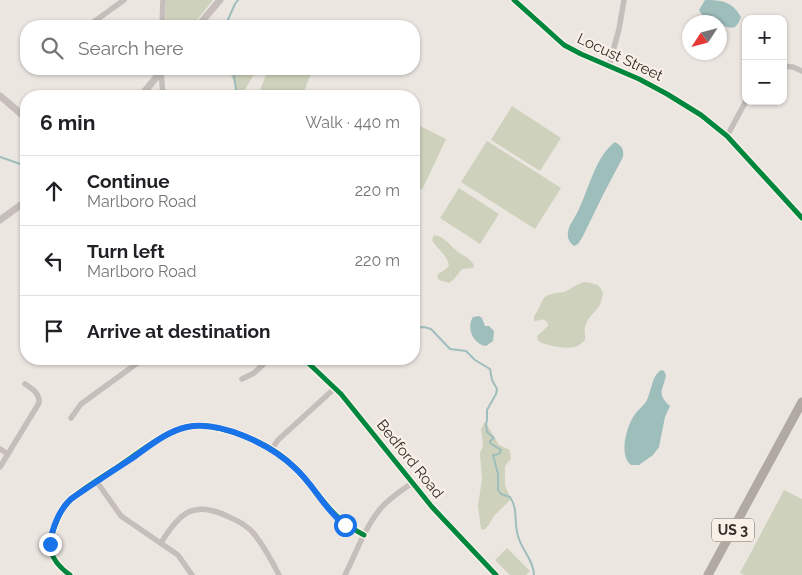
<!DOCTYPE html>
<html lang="en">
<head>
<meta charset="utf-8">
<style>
	body { margin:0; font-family:Raleway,sans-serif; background:#f2f2f2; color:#202124 }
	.controls { position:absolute; right:15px; top:15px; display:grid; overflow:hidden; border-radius:10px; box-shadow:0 1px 4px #0004 }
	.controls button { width:45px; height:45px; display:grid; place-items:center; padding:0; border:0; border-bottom:1px solid #e0e0e0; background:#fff; color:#202124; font:25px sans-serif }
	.compass { position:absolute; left:682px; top:15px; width:45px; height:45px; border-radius:50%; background:#fff; box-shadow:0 1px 4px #0004; rotate:234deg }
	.stop { position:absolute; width:15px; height:15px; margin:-11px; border:4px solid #1a73e8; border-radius:50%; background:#fff }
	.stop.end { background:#1a73e8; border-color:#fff; box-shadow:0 1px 5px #0008 }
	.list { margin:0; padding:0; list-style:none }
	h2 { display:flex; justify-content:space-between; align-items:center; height:65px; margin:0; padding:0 20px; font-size:21px }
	h2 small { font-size:16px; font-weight:400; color:#757577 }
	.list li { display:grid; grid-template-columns:32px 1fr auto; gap:15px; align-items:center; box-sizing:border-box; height:70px; padding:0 20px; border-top:1px solid #e0e0e0 }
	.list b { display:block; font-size:19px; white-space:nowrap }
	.list p { margin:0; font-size:16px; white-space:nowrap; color:#757577 }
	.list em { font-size:16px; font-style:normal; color:#757577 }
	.icon { flex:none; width:28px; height:28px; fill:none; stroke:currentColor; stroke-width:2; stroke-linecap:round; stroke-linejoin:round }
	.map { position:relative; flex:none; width:802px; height:575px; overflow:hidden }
	.search { position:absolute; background:#fff; box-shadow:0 1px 4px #0004; left:20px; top:20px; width:400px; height:55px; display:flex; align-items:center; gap:12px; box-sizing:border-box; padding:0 18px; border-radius:20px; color:#757577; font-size:19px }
	.panel { position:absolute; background:#fff; box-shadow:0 1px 4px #0004; left:20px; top:90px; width:400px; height:275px; border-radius:20px }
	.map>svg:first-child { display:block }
	.green { fill:#ced1bb }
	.water { fill:#9ebebc }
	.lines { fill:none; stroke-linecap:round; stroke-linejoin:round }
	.stream { stroke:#9ebebc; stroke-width:2 }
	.minor { stroke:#c5beba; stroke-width:5.5 }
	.tertiary { stroke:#c5beba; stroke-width:7 }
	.trunk { stroke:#b0a9a4; stroke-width:9 }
	.cycleway-casing { stroke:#f9f0e8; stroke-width:8 }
	.cycleway { stroke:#00873e; stroke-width:5 }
	.route { stroke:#1a73e8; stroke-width:6 }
	.labels { text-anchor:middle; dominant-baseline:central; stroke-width:4.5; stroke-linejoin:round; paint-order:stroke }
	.shield { fill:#f9f0e8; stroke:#706762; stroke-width:1 }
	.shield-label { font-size:14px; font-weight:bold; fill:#362c28 }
	.street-label { font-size:15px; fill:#362c28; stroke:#f9f0e8 }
</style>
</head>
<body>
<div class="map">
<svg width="802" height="575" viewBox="0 0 802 575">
	<rect width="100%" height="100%" fill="#ece6e1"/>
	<path class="green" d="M166,0H213L192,26H165Z
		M229,69H257L241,96H234L235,86Z
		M268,69H313L302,96H258Z
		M512,106L561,138L540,171L491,140Z
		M414,123L446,139L422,190L414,186Z
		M487,141L561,188L535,229L461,182Z
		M459,188L499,214L480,244L440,218Z
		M434,235C446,237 449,245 458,252C465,257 468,256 474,265L473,268L462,269L454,279L449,283L439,280L437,277L438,274L446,269L449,265C447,255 437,249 432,240Z
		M586,282L598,285L603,292C601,312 593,309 586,324C583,330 586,335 585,340C582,343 578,346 575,347C563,349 548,346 538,341L537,336L548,326L547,322C541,317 540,321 534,321V316C539,310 540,304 544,298C548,293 558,293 564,292C572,289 577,283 586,282Z
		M484,423H486L499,445L510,450L511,459L505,466V485L510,497V500L494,516L488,526L484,530L481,529L478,506L482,479L480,453L483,446L481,429Z
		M784,490L802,499V575H744L740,573Z
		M507,548L530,571L526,575H510L495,560Z"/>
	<path class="water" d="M705,0C721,0 732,1 741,17C736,31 731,29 720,24V22C711,22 703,18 699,10Z
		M615,142C622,146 624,149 623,157L604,193L582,238L578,244L574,246C569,242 567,238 568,232C569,224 575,218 578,211C589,189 595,157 615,142Z
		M479,316L482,318L485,326H489L494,331L493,341L486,346C473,344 466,328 473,317Z
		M661,370L664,371L666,375C663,391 656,393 670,406L665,417L659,447L653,455L639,465H631C618,455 627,425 635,414C639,409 643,406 646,402C652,391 651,377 661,370Z"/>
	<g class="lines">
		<path class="stream" d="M225,26L235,4L238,0
			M233,69L237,96
			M0,157L26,166
			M414,328L424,327L431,329L450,349L466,351L475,360L490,369L492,380L497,389L496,394L487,410V420L486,424L487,432L494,438L490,441V443L501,450L499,454L493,455L498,474V490L501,494L510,497C519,510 513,525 519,539C523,551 534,562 534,575"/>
		<path class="minor" d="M514,0L564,45L581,54L639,79L667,94L701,115L727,136L802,218
			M88,26L124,0
			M162,26L163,0
			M609,66L619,29L624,0
			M783,66L793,67L802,71
			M161,71L163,96
			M727,136L746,101
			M242,379L254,373L269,359
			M71,418L81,404L143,359
			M0,449L8,454
			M271,450L278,440L335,388
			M0,467L39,403C40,393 32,389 25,384
			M97,482L121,516L178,555L192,575
			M161,543C179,513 194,499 229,517C239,521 248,526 255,535C264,547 272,561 279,575
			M70,575C49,560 46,546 56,523C59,515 63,506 69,501C84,487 103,477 119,466C144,450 174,421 207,426C239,431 275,446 297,470C323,497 329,517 364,535
			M345,575C356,553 365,527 381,508C390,498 401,491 412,483"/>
		<path class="tertiary" d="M198,26L220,0
			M0,96L26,118
			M141,96L163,69
			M0,220L26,201
			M304,359L341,394L432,507L496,575"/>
		<path class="trunk" d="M708,575L802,402"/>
		<defs>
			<path id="cycleway" d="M514,0L564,45L581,54L639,79L667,94L701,115L727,136L802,218
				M304,359L341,394L432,507L496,575
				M70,575C49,560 46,546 56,523C59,515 63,506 69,501C84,487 103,477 119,466C144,450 174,421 207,426C239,431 275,446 297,470C323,497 329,517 364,535"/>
		</defs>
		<use href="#cycleway" class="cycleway-casing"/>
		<use href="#cycleway" class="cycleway"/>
	</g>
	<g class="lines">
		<path class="route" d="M50,544C52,528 59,510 71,499C91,485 111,472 131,459C148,447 167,431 187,427C221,420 271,445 295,468C314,485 324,509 345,525"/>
	</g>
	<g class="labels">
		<rect class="shield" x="712" y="518.5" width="42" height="23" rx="4"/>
		<g class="shield-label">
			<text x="733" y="530">US 3</text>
		</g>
		<g class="street-label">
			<text transform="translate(620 57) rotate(25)">Locust Street</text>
			<text transform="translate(410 459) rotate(51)">Bedford Road</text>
		</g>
	</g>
</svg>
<div class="controls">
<button>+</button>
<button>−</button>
</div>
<svg class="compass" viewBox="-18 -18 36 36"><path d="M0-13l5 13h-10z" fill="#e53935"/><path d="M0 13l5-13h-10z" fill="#757577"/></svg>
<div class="stop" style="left:345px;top:525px"></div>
<div class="stop end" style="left:50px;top:544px"></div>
<div class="search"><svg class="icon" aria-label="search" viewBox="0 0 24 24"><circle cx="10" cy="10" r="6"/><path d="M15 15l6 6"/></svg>Search here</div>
<section class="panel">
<h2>6 min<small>Walk · 440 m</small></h2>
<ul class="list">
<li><svg class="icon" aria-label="ahead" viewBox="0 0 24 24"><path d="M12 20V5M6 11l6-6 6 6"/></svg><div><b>Continue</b><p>Marlboro Road</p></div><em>220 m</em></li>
<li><svg class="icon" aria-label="left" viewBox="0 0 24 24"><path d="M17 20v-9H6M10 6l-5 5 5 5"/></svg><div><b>Turn left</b><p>Marlboro Road</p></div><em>220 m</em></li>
<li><svg class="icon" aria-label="arrive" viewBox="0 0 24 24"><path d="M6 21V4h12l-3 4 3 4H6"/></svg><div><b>Arrive at destination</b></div></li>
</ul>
</section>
</div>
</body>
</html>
